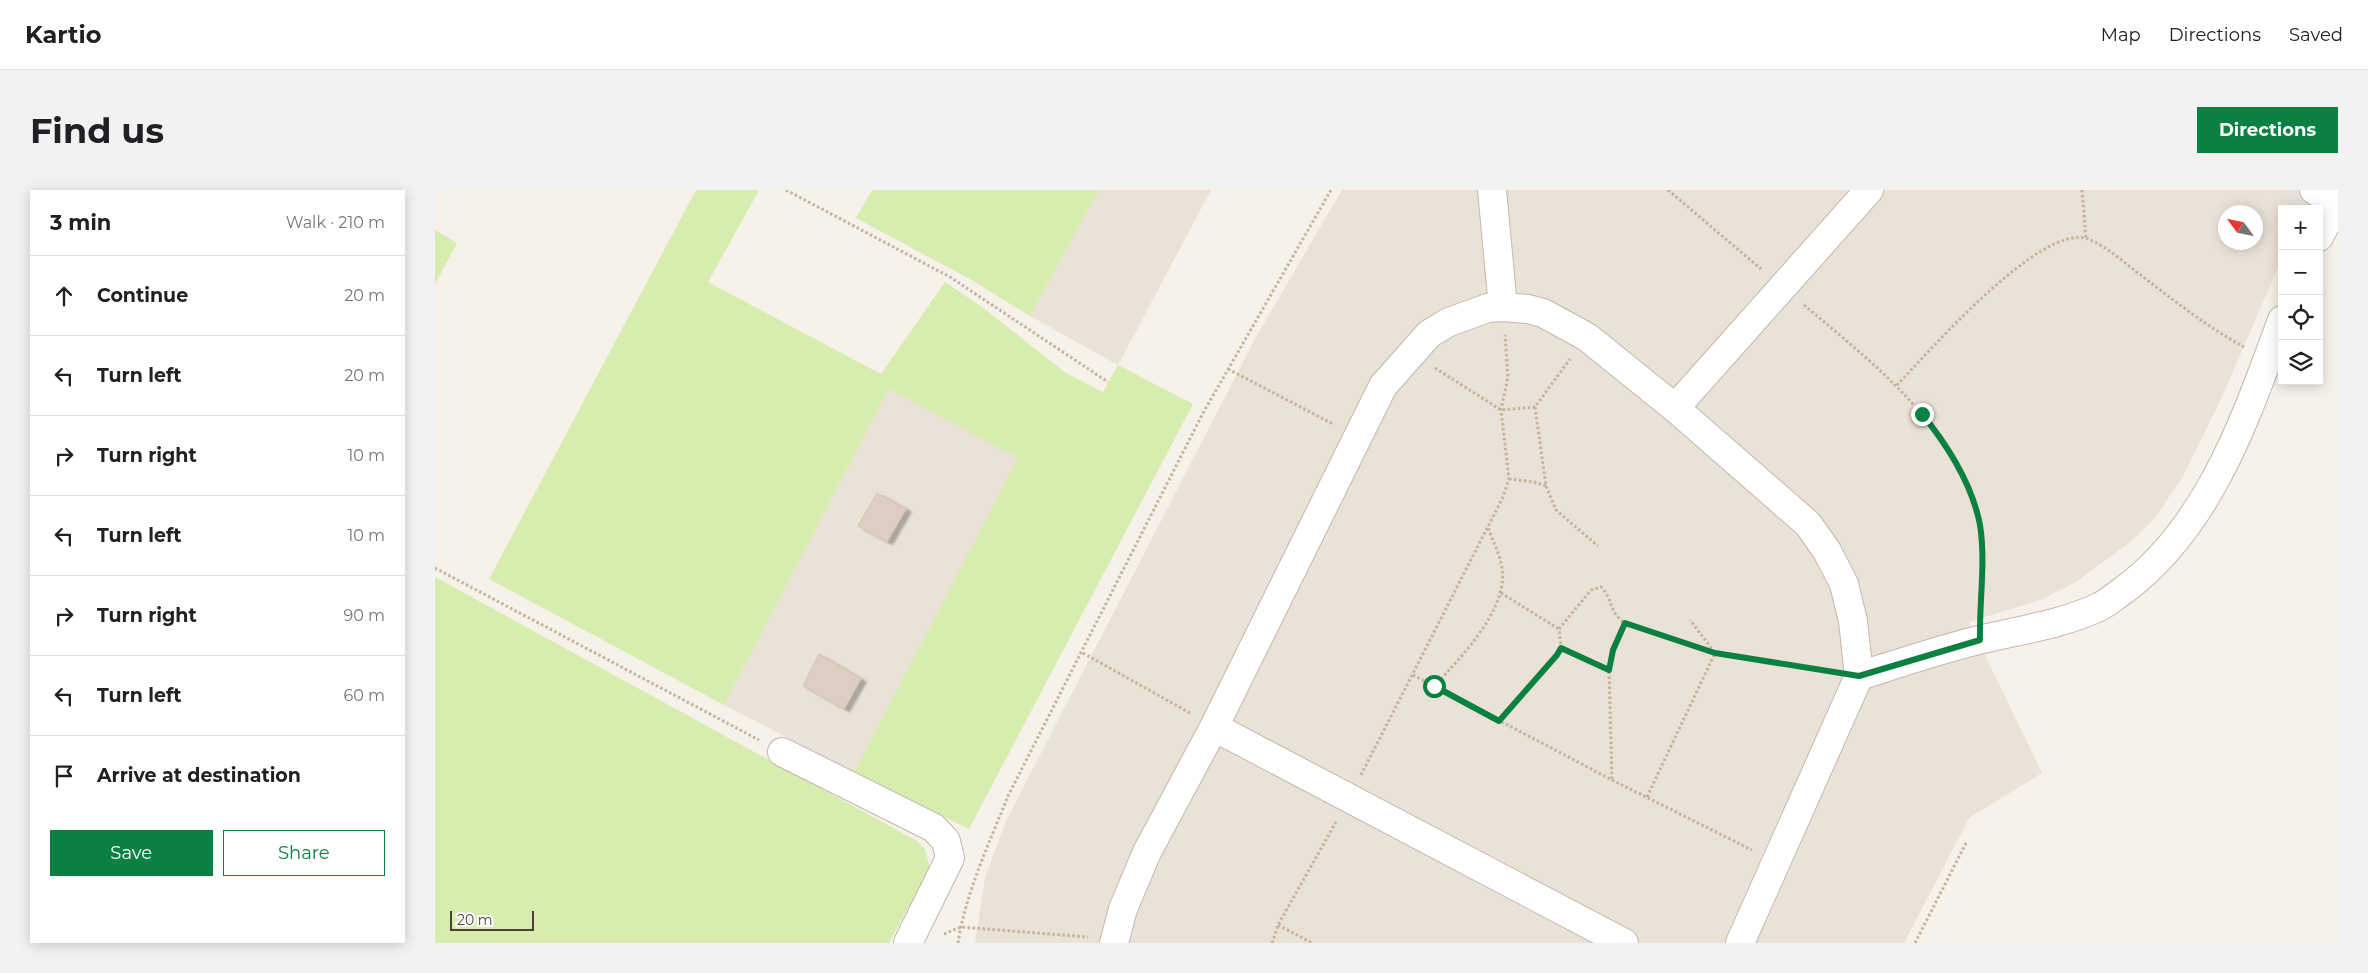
<!DOCTYPE html>
<html lang="en">
<head>
<meta charset="utf-8">
<style>
	body { margin:0; font-family:Montserrat,sans-serif; background:#f2f2f2; color:#202124 }
	.controls { position:absolute; right:15px; top:15px; display:grid; overflow:hidden; border-radius:0px; box-shadow:0 2px 12px #0003 }
	.controls button { width:45px; height:45px; display:grid; place-items:center; padding:0; border:0; border-bottom:1px solid #e0e0e0; background:#fff; color:#202124; font:25px sans-serif }
	.compass { position:absolute; left:1783px; top:15px; width:45px; height:45px; border-radius:50%; background:#fff; box-shadow:0 2px 12px #0003; rotate:303deg }
	.scale { position:absolute; left:15px; bottom:12px; width:84px; box-sizing:border-box; padding-left:5px; border:2px solid #4b4137; border-top:0; font-size:14px; line-height:18px; white-space:nowrap; color:#4b4137; -webkit-text-stroke:4px #fff; paint-order:stroke }
	.stop { position:absolute; width:15px; height:15px; margin:-11px; border:4px solid #0b8043; border-radius:50%; background:#fff }
	.stop.end { background:#0b8043; border-color:#fff; box-shadow:0 1px 5px #0008 }
	.list { margin:0; padding:0; list-style:none }
	h2 { display:flex; justify-content:space-between; align-items:center; height:65px; margin:0; padding:0 20px; font-size:21px }
	h2 small { font-size:16px; font-weight:400; color:#757577 }
	.list li { display:grid; grid-template-columns:32px 1fr auto; gap:15px; align-items:center; box-sizing:border-box; height:80px; padding:0 20px; border-top:1px solid #e0e0e0 }
	.list b { display:block; font-size:19px; white-space:nowrap }
	.list em { font-size:16px; font-style:normal; color:#757577 }
	.actions { display:flex; gap:10px; padding:15px 20px }
	.actions a { flex:1; padding:11px 0; border:1px solid #0b8043; border-radius:0px; text-align:center; font-size:18px; color:#0b8043 }
	.actions .main { background:#0b8043; color:#fff }
	.icon { flex:none; width:28px; height:28px; fill:none; stroke:currentColor; stroke-width:2; stroke-linecap:round; stroke-linejoin:round }
	.map { position:relative; flex:none; width:1903px; height:753px; overflow:hidden; border-radius:0px }
	header { display:flex; align-items:center; gap:30px; box-sizing:border-box; height:70px; padding:0 25px; background:#fff; border-bottom:1px solid #e0e0e0 }
	header strong { font-size:24px }
	nav { display:flex; gap:28px; margin-inline-start:auto; font-size:18px }
	.intro { display:flex; align-items:center; justify-content:space-between; box-sizing:border-box; height:120px; padding:0 30px }
	h1 { margin:0; font-size:35px }
	.button { padding:12px 22px; border-radius:0px; background:#0b8043; color:#fff; font-size:18px; font-weight:700 }
	main { display:flex; gap:30px; padding:0 30px }
	aside { flex:1; background:#fff; border-radius:0px; box-shadow:0 2px 12px #0003 }
	.map>svg:first-child { display:block }
	.residential { fill:#eae2d7; fill-rule:evenodd }
	.green { fill:#d7edaf }
	.building { fill:#dccec1; stroke:#d4c3b0; filter:url(#shadow) }
	.lines { fill:none; stroke-linecap:round; stroke-linejoin:round }
	.minor-casing { stroke:#c2b8ab; stroke-width:30 }
	.path { stroke:#c5b29b; stroke-width:3; stroke-dasharray:2.5 2.5; stroke-linecap:butt }
	.minor { stroke:#fff; stroke-width:28 }
	.route { stroke:#0b8043; stroke-width:6 }
</style>
</head>
<body>
<header>
<strong>Kartio</strong>
<nav><a>Map</a><a>Directions</a><a>Saved</a></nav>
</header>
<div class="intro"><h1>Find us</h1><a class="button">Directions</a></div>
<main>
<aside>
<h2>3 min<small>Walk · 210 m</small></h2>
<ul class="list">
<li><svg class="icon" aria-label="ahead" viewBox="0 0 24 24"><path d="M12 20V5M6 11l6-6 6 6"/></svg><div><b>Continue</b></div><em>20 m</em></li>
<li><svg class="icon" aria-label="left" viewBox="0 0 24 24"><path d="M17 20v-9H6M10 6l-5 5 5 5"/></svg><div><b>Turn left</b></div><em>20 m</em></li>
<li><svg class="icon" aria-label="right" viewBox="0 0 24 24"><path d="M7 20v-9h11M14 6l5 5-5 5"/></svg><div><b>Turn right</b></div><em>10 m</em></li>
<li><svg class="icon" aria-label="left" viewBox="0 0 24 24"><path d="M17 20v-9H6M10 6l-5 5 5 5"/></svg><div><b>Turn left</b></div><em>10 m</em></li>
<li><svg class="icon" aria-label="right" viewBox="0 0 24 24"><path d="M7 20v-9h11M14 6l5 5-5 5"/></svg><div><b>Turn right</b></div><em>90 m</em></li>
<li><svg class="icon" aria-label="left" viewBox="0 0 24 24"><path d="M17 20v-9H6M10 6l-5 5 5 5"/></svg><div><b>Turn left</b></div><em>60 m</em></li>
<li><svg class="icon" aria-label="arrive" viewBox="0 0 24 24"><path d="M6 21V4h12l-3 4 3 4H6"/></svg><div><b>Arrive at destination</b></div></li>
</ul>
<div class="actions"><a class="main">Save</a><a>Share</a></div>
</aside>
<div class="map">
<svg width="1903" height="753" viewBox="0 0 1903 753">
	<defs>
		<filter id="shadow"><feDropShadow dx="5.5" dy="3" stdDeviation="1" flood-color="#0004"/></filter>
	</defs>
	<rect width="100%" height="100%" fill="#f6f1e9"/>
	<path class="residential" d="M664,0H776L683,175L595,126Z
		M907,0H1884L1872,19H1847V68L1787,207L1747,288L1719,329L1694,353L1641,392L1608,409L1534,432L1607,583L1534,628L1469,753H540L550,688L571,631L821,147ZM1790,22H1820V52H1790Z
		M454,199L584,268L419,582L289,515Z"/>
	<path class="green" d="M261,0H324L273,92L446,184L510,92L547,117L631,183L668,202L683,175L758,214L534,639L419,582L583,268L454,199L289,515L54,389Z
		M437,0H664L595,126L533,88L421,28Z
		M0,40L22,53L0,94Z
		M0,387L482,651L490,659L495,678L454,753H0Z"/>
	<path class="building" d="M442,303L471,319L452,352L423,336Z
		M384,464L426,489L409,519L368,496Z"/>
	<g class="lines">
		<defs>
			<path id="minor" d="M1057,0L1068,117
				M1879,0L1903,15
				M1884,47L1901,14
				M1240,218L1434,0
				M1424,486C1465,473 1506,459 1548,449C1586,440 1628,434 1664,417C1673,413 1681,405 1689,400C1775,336 1811,227 1847,130
				M779,537L1189,753
				M347,562L499,638L511,651L515,668L473,753
				M679,753L688,719L712,662L779,537L948,196L994,144L1014,132L1053,118L1068,117L1093,119L1108,123L1152,147L1240,218L1373,334L1392,361L1409,394L1418,431L1424,486L1305,753"/>
		</defs>
		<use href="#minor" class="minor-casing"/>
		<path class="path" d="M351,0L515,87L673,192
			M1233,0L1326,79
			M1647,0L1651,49
			M1369,115C1441,176 1522,237 1544,334C1550,361 1546,393 1545,421
			M1000,178L1066,220L1100,217L1135,169
			M793,179L898,234
			M1462,195C1493,163 1606,32 1653,49C1671,56 1687,71 1703,83C1737,109 1771,136 1809,157
			M1100,217L1111,296L1121,320L1163,356
			M1074,289L1099,292L1111,296
			M0,378L324,550
			M1066,403L1124,439
			M1126,457L1174,481
			M648,463L755,523
			M978,485L1177,590L1317,660
			M999,496C1025,469 1074,418 1067,378C1065,364 1057,350 1053,337
			M1064,531L1122,465L1126,457L1124,439L1156,400L1166,397C1179,410 1173,422 1190,433L1280,463L1396,481
			M926,585L1068,307L1074,289L1066,220L1073,187L1070,145
			M1177,589L1174,481L1177,460L1190,433
			M1212,607L1280,463L1255,430
			M843,735L877,753
			M509,744L526,737L653,747
			M523,753C530,705 555,651 573,606L768,223L896,0
			M837,753L843,735L901,632
			M1480,753L1531,653"/>
		<use href="#minor" class="minor"/>
	</g>
	<g class="lines">
		<path class="route" d="M999,496L1064,531L1122,465L1126,458L1174,480L1178,460L1190,433L1280,463L1424,486L1545,450C1544,412 1551,373 1545,335C1537,293 1513,256 1487,224"/>
	</g>
</svg>
<div class="controls">
<button>+</button>
<button>−</button>
<button><svg class="icon" aria-label="locate" viewBox="0 0 24 24"><circle cx="12" cy="12" r="6"/><path d="M12 2v4M12 18v4M2 12h4M18 12h4"/></svg></button>
<button><svg class="icon" aria-label="layers" viewBox="0 0 24 24"><path d="M12 4l9 5-9 5-9-5zM3 14l9 5 9-5"/></svg></button>
</div>
<svg class="compass" viewBox="-18 -18 36 36"><path d="M0-13l5 13h-10z" fill="#e53935"/><path d="M0 13l5-13h-10z" fill="#757577"/></svg>
<div class="scale">20 m</div>
<div class="stop" style="left:999px;top:496px"></div>
<div class="stop end" style="left:1487px;top:224px"></div>
</div>
</main>
</body>
</html>
